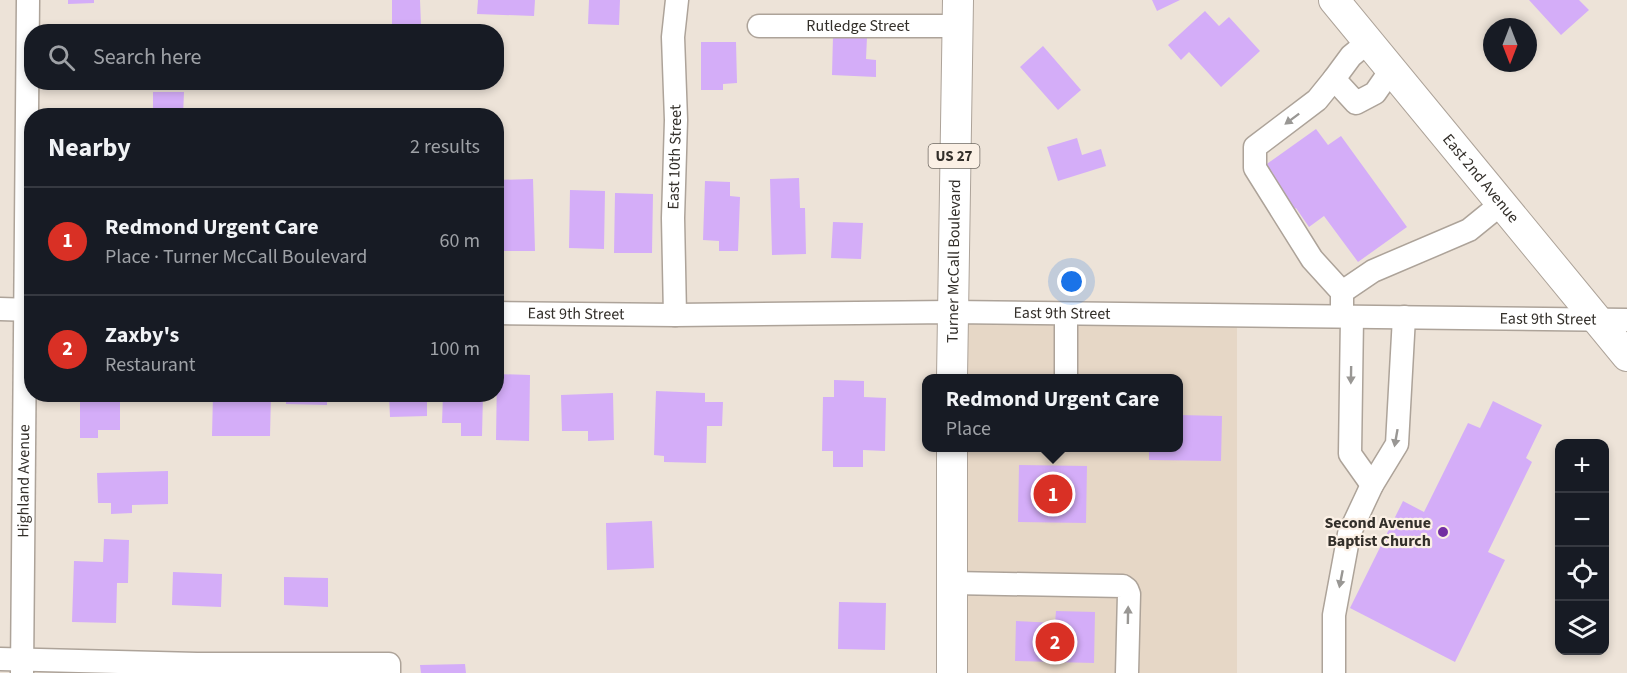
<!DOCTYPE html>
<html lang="en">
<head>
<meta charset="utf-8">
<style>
	body { margin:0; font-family:"Source Sans 3",sans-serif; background:#242831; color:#f1f3f6 }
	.controls { position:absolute; right:18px; bottom:18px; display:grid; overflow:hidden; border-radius:12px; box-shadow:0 3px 9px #0003 }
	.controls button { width:54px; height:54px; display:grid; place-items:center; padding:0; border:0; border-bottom:2px solid #363941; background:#171b24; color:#f1f3f6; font:30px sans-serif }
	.compass { position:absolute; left:1483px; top:18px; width:54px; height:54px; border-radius:50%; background:#171b24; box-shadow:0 3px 9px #0003; rotate:180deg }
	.you { position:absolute; left:1072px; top:282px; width:21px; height:21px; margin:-15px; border:4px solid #fff; border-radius:50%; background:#1a73e8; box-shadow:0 0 0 9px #1a73e833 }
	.badge { display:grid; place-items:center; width:39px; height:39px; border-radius:50%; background:#d93025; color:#fff; font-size:20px; font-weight:700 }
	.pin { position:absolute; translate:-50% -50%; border:3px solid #fff; box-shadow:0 2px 6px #0006 }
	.popup { position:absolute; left:922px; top:374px; width:261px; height:78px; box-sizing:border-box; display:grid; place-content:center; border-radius:12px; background:#171b24; filter:drop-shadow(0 2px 4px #0005); font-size:20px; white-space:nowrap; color:#9ea1a6 }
	.popup b { font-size:22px; color:#f1f3f6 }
	.popup::after { content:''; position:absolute; left:50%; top:100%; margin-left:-12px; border:12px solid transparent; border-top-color:#171b24 }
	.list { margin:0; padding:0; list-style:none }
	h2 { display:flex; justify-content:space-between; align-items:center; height:78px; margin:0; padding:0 24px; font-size:26px }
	h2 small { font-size:20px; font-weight:400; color:#9ea1a6 }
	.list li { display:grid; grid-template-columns:39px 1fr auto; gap:18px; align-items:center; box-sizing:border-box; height:108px; padding:0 24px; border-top:2px solid #363941 }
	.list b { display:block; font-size:22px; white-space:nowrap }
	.list p { margin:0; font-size:20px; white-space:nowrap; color:#9ea1a6 }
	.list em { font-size:20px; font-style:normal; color:#9ea1a6 }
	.icon { flex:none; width:33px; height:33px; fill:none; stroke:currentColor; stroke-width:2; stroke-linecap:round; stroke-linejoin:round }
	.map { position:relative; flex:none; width:1627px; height:673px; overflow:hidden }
	.search { position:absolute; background:#171b24; box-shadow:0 3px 9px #0003; left:24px; top:24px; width:480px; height:66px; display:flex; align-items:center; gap:15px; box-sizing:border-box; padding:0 21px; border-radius:24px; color:#9ea1a6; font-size:22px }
	.panel { position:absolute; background:#171b24; box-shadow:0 3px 9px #0003; left:24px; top:108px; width:480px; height:294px; border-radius:24px }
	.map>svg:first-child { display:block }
	.built { fill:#e6d7c6 }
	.building { fill:#d4adf8 }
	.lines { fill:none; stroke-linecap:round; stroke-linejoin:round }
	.minor-casing { stroke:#ada399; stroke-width:25 }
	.major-casing { stroke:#ada399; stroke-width:32 }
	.minor { stroke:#fff; stroke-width:22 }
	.major { stroke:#fff; stroke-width:30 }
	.oneway { fill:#999794 }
	.poi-dot { fill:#732ea2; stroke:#fbf0e5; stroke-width:2 }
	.labels { text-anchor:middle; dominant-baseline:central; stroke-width:4.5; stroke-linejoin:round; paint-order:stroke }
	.shield { fill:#fbf0e5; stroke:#6f6962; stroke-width:1.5 }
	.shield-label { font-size:15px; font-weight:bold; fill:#332f2a }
	.street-label { font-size:16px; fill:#332f2a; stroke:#fbf0e5 }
	.poi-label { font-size:16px; font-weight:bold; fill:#332f2a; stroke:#fbf0e5; text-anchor:end }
</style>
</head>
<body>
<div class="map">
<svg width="1627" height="673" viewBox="0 0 1627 673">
	<rect width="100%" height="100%" fill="#ede3d8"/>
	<path class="built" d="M951,313L1237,316V673H952V448H1179V378H952Z"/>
	<path class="building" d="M68,0H94V3L68,4Z
		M392,0H420L421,25H392Z
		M478,0H535L534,16L477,14Z
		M589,0H620L619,25L588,24Z
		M1152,0H1180L1157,11Z
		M1529,0H1579L1589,10L1561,35Z
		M1205,11L1219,26L1229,17L1260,51L1221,87L1189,52L1181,60L1168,45Z
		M65,28L125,29L124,32H65Z
		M833,36L867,37L866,59L876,60V77L832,75Z
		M701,42H736L737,83L723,84V90H701Z
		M1043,46L1081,90L1058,110L1020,67Z
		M153,92H184L183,116H153Z
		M1316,129L1328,145L1341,136L1407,227L1358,262L1324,216L1309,227L1296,208L1288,214L1257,171Z
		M1077,138L1082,155L1101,149L1106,166L1058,181L1047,147Z
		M799,178L800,208H805L806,254L772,255L770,179Z
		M533,179L535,251H496V180Z
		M705,181L730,182V196L740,197L738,251H719V241L703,240Z
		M570,190L605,191L604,249L569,248Z
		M615,193L653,194L652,253H614Z
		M833,222L863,223L861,259L831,258Z
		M497,374L530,375L529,441L496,440Z
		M834,380L864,381V397L886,398L885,451L863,450V467H833V451H822L823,397H834Z
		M656,391L705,393V402H723L722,426H707L706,463L664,462V456L654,455Z
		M613,393L614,440L588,441V431H562L561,395Z
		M80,394H136V397H120V430H98V438H80Z
		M213,394H271L270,436H212Z
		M286,394H327V405L286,404Z
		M389,394H427V416L390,417Z
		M443,394H483L482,436H461V423H442Z
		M1493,401L1542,425L1526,458L1532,462L1488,552L1505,560L1455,662L1350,608L1403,501L1424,512L1468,423L1480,428Z
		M1179,415L1222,416L1221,461L1149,460V448H1179Z
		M1019,465L1087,466L1086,523L1018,522Z
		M168,471V504L132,505V513L111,514V503H98L97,473Z
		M652,521L654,568L607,570L606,523Z
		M104,539L129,540L128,583H117L116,623L72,622L74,561L103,562Z
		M173,572L222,574L221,607L172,605Z
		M284,577L328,578V607L284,605Z
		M839,602L886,603L885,650L838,649Z
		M1056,611L1095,612L1094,663L1015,661L1016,621L1055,623Z
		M465,664L466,673H421L420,665Z"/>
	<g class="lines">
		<defs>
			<g id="minor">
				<path id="s1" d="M759,26H957"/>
				<path d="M1368,42L1351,56L1334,79L1356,103L1375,93L1391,70"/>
				<path d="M1334,79L1317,100L1255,147V168L1312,259L1342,292V316"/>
				<path d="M1342,292L1373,271L1469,230L1501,204"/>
				<path d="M0,309L32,310"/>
				<path id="s2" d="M496,313L675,315L951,312L1627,320"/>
				<path d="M1066,314V378"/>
				<path id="s3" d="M675,315L673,218L676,120L673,37L677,0"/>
				<path d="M1352,317L1350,454L1372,485"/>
				<path d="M952,583L1123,586L1127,589L1129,594L1127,673"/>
				<path d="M0,659L197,664H389V673"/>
				<path id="s4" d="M22,673L28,0"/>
				<path d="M1334,673V615L1349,534L1372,485L1397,444L1404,317"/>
			</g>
			<g id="major">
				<path id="s5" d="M1334,0L1627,356"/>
				<path id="s6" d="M952,378L958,0"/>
				<path d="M952,448V673"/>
			</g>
		</defs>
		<use href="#minor" class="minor-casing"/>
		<use href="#major" class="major-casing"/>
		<use href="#minor" class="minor"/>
		<use href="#major" class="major"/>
	</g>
	<defs><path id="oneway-solid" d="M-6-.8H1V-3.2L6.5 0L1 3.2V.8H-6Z" transform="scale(1.5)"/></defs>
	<g class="oneway">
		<use href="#oneway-solid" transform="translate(1292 119) rotate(143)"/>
		<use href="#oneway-solid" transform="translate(1351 375) rotate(91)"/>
		<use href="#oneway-solid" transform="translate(1396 438) rotate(100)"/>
		<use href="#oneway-solid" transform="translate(1341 579) rotate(101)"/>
		<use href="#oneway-solid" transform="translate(1128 615) rotate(-89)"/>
	</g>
	<circle class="poi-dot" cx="1443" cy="532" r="6"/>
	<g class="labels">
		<rect class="shield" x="928.5" y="144" width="51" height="24" rx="4.5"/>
		<g class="shield-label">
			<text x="954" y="156">US 27</text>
		</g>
		<g class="street-label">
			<text stroke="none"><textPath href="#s1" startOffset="99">Rutledge Street</textPath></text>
			<text stroke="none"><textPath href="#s3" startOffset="158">East 10th Street</textPath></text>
			<text stroke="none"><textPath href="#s5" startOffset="231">East 2nd Avenue</textPath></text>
			<text stroke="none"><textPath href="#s6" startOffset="117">Turner McCall Boulevard</textPath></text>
			<text stroke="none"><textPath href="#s2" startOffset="80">East 9th Street</textPath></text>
			<text stroke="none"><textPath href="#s2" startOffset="566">East 9th Street</textPath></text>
			<text stroke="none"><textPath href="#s2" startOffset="1052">East 9th Street</textPath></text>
			<text stroke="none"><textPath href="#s4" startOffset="192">Highland Avenue</textPath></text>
		</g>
		<g class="poi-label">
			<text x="1431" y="523">Second Avenue<tspan x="1431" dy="18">Baptist Church</tspan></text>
		</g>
	</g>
</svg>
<div class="controls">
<button>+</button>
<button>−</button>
<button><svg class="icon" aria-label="locate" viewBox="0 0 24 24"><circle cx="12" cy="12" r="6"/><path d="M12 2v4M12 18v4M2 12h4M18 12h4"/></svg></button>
<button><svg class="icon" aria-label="layers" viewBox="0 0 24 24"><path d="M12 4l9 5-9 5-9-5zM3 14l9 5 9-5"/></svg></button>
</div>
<svg class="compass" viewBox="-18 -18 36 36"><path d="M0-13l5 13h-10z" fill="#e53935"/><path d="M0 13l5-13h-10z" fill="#9ea1a6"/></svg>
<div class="you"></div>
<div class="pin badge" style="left:1053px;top:494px">1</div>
<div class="popup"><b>Redmond Urgent Care</b>Place</div>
<div class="pin badge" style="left:1055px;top:642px">2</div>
<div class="search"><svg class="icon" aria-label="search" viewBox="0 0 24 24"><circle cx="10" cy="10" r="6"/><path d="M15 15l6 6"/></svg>Search here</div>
<section class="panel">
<h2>Nearby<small>2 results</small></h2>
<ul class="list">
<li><span class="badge">1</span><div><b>Redmond Urgent Care</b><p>Place · Turner McCall Boulevard</p></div><em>60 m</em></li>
<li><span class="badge">2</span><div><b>Zaxby's</b><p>Restaurant</p></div><em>100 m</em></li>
</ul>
</section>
</div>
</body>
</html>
